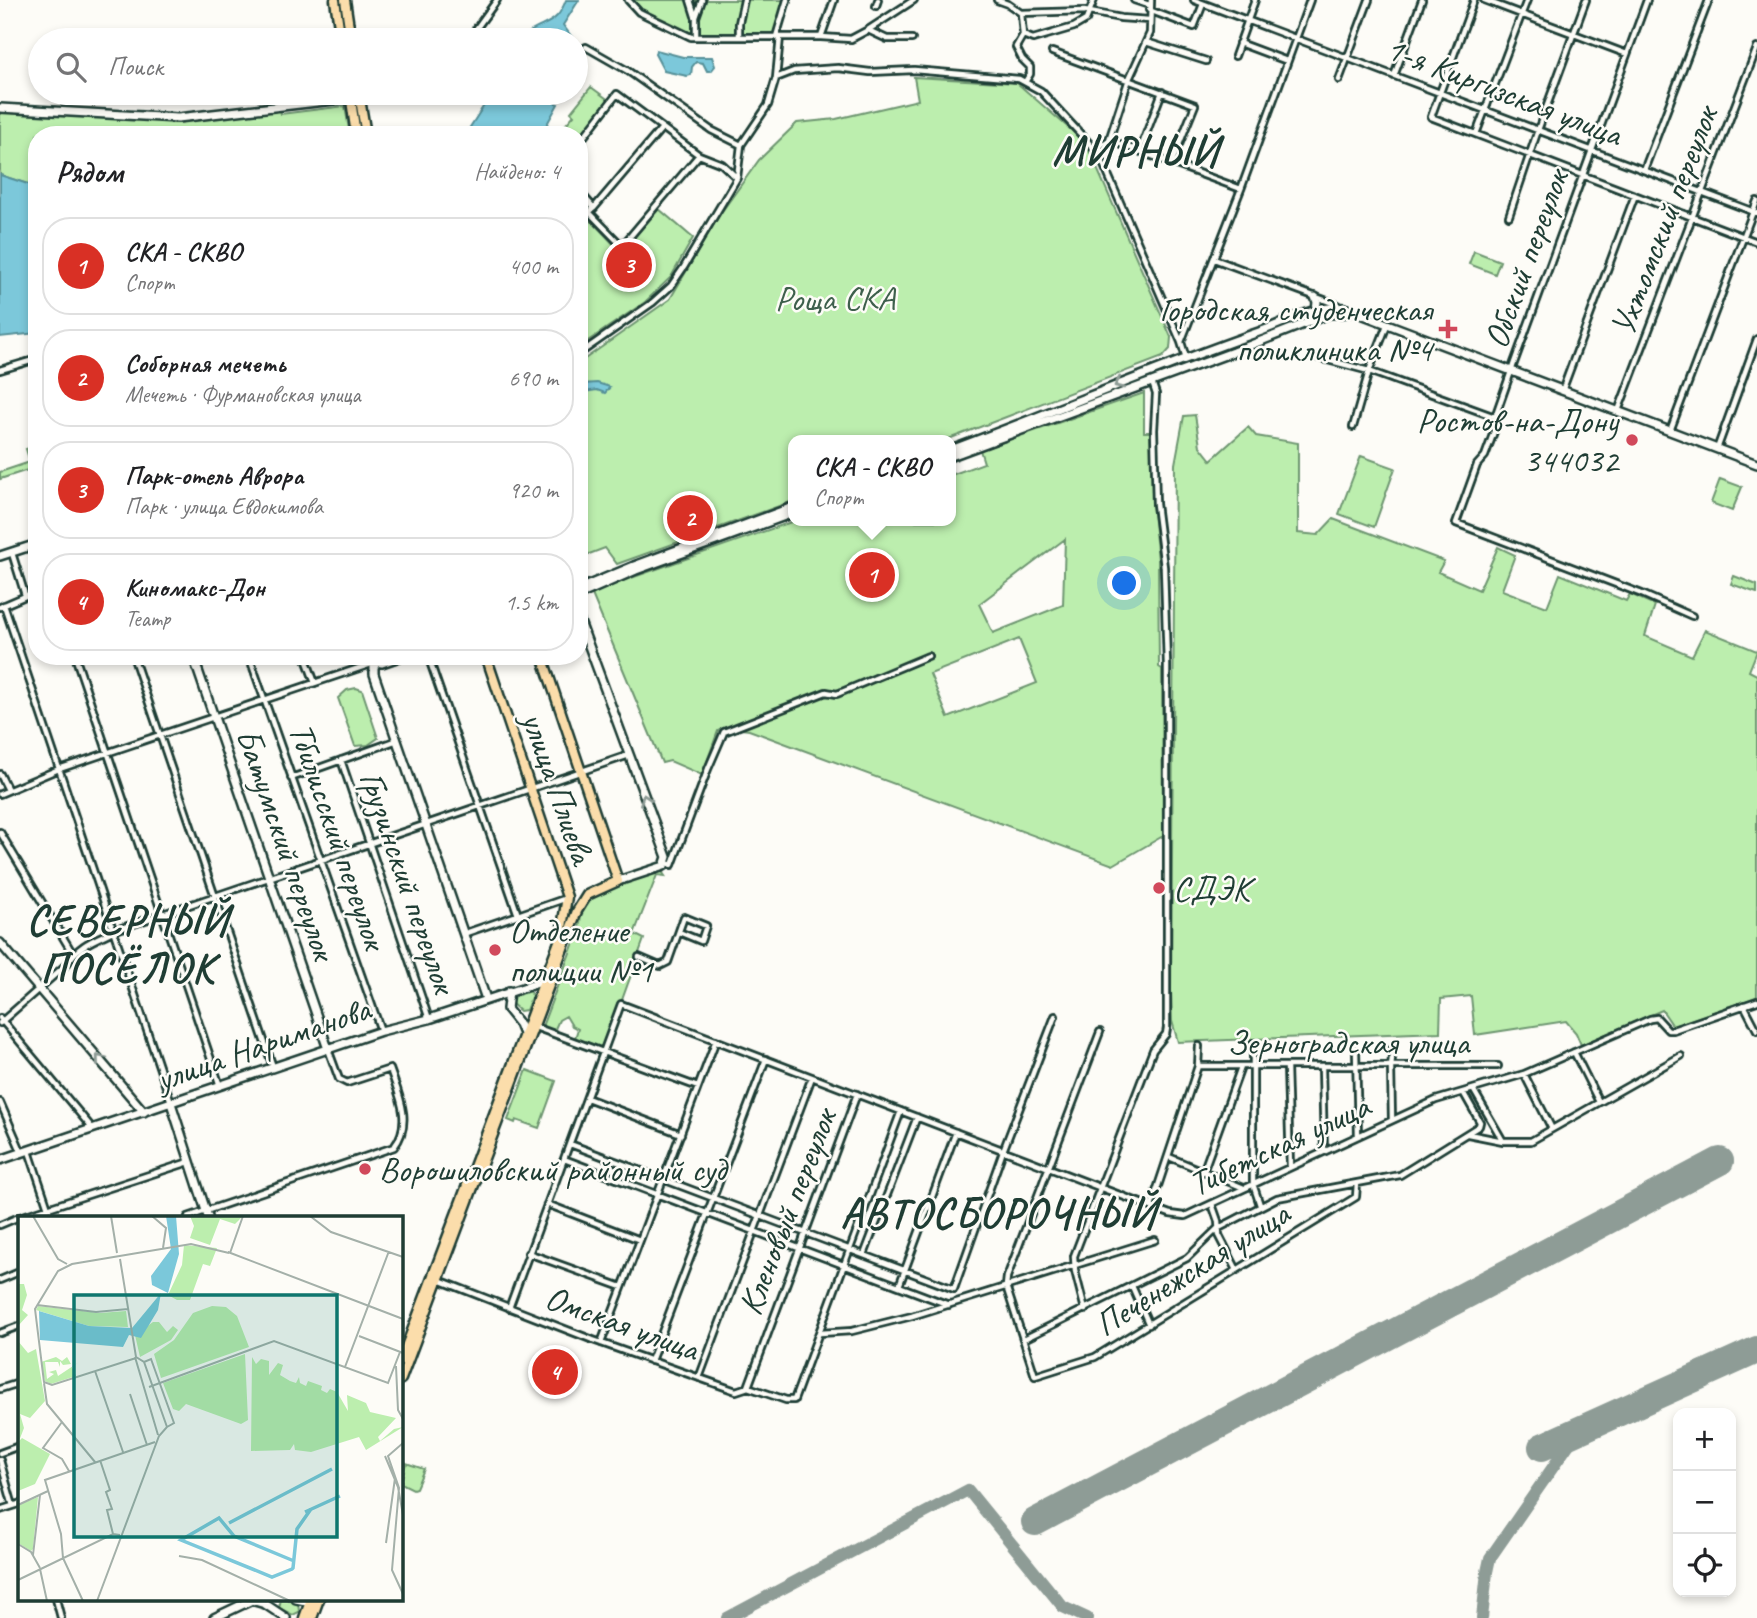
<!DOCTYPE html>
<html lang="ru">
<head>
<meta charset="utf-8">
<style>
	body { margin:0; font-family:Caveat,sans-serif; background:#f2f2f2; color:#202124 }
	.controls { position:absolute; right:21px; bottom:21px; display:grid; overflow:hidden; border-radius:14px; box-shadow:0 4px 10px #0003 }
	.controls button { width:63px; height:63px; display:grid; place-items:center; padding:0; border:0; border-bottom:2px solid #e0e0e0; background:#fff; color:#202124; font:35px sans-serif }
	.you { position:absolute; left:1125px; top:584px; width:24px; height:24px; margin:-18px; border:5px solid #fff; border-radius:50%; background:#1a73e8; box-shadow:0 0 0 10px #1a73e833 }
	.badge { display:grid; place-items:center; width:46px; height:46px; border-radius:50%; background:#d93025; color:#fff; font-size:23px; font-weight:700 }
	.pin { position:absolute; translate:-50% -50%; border:4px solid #fff; box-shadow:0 2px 7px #0006 }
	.popup { position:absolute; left:788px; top:435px; width:168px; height:91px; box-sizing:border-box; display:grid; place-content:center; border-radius:14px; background:#fff; filter:drop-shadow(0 2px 5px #0005); font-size:23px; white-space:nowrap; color:#757577 }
	.popup b { font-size:26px; color:#202124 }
	.popup::after { content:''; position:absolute; left:50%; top:100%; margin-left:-14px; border:14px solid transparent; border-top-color:#fff }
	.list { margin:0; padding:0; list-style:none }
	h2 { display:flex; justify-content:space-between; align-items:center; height:91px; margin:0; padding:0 28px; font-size:30px }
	h2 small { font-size:23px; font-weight:400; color:#757577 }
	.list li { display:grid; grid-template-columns:46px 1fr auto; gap:21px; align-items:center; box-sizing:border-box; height:98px; margin:0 14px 14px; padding:0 14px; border:2px solid #e0e0e0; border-radius:28px }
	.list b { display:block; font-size:26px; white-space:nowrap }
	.list p { margin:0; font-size:23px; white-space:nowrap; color:#757577 }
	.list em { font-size:23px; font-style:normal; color:#757577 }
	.icon { flex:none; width:38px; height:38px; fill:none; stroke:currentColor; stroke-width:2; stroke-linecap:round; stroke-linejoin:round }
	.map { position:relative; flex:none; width:1757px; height:1618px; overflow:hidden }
	.search { position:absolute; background:#fff; box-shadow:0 4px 10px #0003; left:28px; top:28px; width:560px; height:77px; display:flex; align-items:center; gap:18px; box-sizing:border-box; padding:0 24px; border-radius:38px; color:#757577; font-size:26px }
	.panel { position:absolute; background:#fff; box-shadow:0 4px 10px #0003; left:28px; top:126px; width:560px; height:539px; border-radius:28px }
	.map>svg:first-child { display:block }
	.green { fill:#bceeae; stroke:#6e9671; stroke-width:2; fill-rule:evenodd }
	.water { fill:#7bc8da; stroke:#569098; stroke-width:2 }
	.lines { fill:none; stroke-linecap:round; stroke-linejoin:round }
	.taxiway { stroke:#8e9c96; stroke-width:12 }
	.runway { stroke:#8e9c96; stroke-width:28 }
	.street-casing { stroke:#1f3d34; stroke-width:10 }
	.secondary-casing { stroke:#1f3d34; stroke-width:12 }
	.primary-casing { stroke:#1f3d34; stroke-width:13 }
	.street { stroke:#fdfcf7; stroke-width:4.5 }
	.secondary { stroke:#fdfcf7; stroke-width:7 }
	.primary { stroke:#fbddab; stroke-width:8 }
	.oneway { stroke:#8e9c96 }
	.poi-dot { fill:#d1495b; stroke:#fdfcf7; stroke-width:2.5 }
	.labels { text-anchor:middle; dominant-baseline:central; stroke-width:5; stroke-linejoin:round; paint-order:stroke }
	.street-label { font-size:35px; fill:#1f3d34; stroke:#fdfcf7 }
	.park-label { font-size:35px; fill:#3e604c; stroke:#fdfcf7 }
	.poi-label { font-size:35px; fill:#1f3d34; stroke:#fdfcf7; text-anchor:start }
	.district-label { font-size:42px; font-weight:bold; letter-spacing:2px; fill:#1f3d34; stroke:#fdfcf7 }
	.inset-river { fill:none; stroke:#7bc8da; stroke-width:3.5 }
	.inset-road { fill:none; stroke:#a4b0a9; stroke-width:2 }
	.view { fill:#0f766e; fill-opacity:0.15; stroke:#0f766e; stroke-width:3.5 }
	.inset-edge { fill:none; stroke:#1f3d34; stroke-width:3.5 }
</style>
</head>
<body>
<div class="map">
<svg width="1757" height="1618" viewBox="0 0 1757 1618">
	<rect width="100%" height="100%" fill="#fdfcf7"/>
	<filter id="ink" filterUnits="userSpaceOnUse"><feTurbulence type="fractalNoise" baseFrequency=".0143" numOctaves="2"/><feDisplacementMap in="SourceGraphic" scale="14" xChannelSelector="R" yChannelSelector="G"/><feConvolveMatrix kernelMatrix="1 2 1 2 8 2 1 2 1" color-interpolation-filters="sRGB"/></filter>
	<g filter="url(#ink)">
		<path class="green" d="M629,0H787L774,36L686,35L643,15Z
			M914,77L1017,83L1086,143L1171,337L1170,349L1163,357L946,440H793V501L617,564L605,548L584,556L579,544V363L670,299L720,214L759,160L797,123L836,119L918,100Z
			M591,87L610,101L579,139V135H565L560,131L574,115L571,112Z
			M210,93H279V94L213,101Z
			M345,106L350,135H37V187L0,175V110L174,122L280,109L281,114Z
			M579,195L586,203L580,209L621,252L659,209L693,238L671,277L645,302L579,347Z
			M1474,251L1500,261L1495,274L1469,264Z
			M1144,393V432H1152V503L1158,560L1159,667L1162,669L1163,836L1113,865L749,730L726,727L718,731L702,775L670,761L662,763L591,592L794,521H951V475L984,463L980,450ZM1065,539L1063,605L993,633L979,604ZM1019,639L1037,683L948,718L930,674Z
			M1195,415L1200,446L1211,460L1248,427L1256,436L1298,443V533L1318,535L1333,519L1444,561L1438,572L1479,590L1498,547L1515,555L1502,590L1547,607L1560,574L1626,601L1630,594L1655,605L1645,636L1692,656L1705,630L1757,651L1749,671L1757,675V997L1673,1026L1662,1010L1581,1045L1576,1033L1566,1021L1475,1035L1471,996L1441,999L1440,1032L1178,1042L1172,1021L1171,990L1175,464L1184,416Z
			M33,447L37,467L0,479V472L30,462L26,449Z
			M1361,456L1395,468L1374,527L1339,514Z
			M1720,479L1742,487L1732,511L1711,503Z
			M1734,576L1757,585V593L1731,584Z
			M356,688L362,690L378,738L368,745L355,746L338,698L347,690Z
			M661,870L665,876L657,875L634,934L644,939L605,1047L602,1049L575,1038L578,1029L572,1026L566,1016L559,1020L554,1031L547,1029L543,1024L579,929L583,903L590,896Z
			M528,990L532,995L526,1010L520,1011L511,1003V997Z
			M527,1070L556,1081L539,1128L516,1120L515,1123L508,1120Z
			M406,1463L424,1469L416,1488L413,1489L401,1483Z
			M281,1599L298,1602L299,1612L293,1615L279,1608Z"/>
		<path class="water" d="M566,0H579L563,25L574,40H523C531,26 547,27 557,16C561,12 564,5 566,0Z
			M656,50L683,57H712L715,66L711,71H707L703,63L696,62L692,67L691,75L687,76L664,71L655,54Z
			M492,93H554L551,101L558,104L541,135H465Z
			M0,175L37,187V333L0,337Z
			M597,383L610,387L605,393L597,390L584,392L582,390L583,384Z"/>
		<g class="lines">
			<path class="taxiway" d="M727,1618L968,1490L1063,1607L1087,1618
				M1482,1618L1487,1572L1490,1558L1578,1431"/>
			<path class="runway" d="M1542,1447L1757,1350
				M1035,1522L1720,1161"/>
			<defs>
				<path id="street" d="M628,0L639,12L691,37H821L851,39L868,30L914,0
					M690,0L695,16
					M997,0L1008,4L1021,13L1084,11L1121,18L1149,20
					M1134,0L1149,5
					M1194,0L1757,213
					M1474,0L1431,117L1757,242
					M1484,0L1627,54
					M1647,0L1514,363L1495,417V429L1485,456L1477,465L1456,523L1642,594L1692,616
					M876,6L878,0
					M1149,10L1194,27L1203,4
					M1021,13L1023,35L1033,39L1074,27L1086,20L1094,0
					M868,30L887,39H912
					M1023,35L1016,47L1022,59L1030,67V74L1025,82
					M696,37V17L702,0
					M739,37V23L744,0
					M776,37L787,0
					M821,37L834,0
					M468,40L497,0
					M1146,42L1206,61
					M1239,43L1287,61
					M586,47L628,71L711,130L741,145
					M1052,52L1195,105L1172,162
					M1235,56L1255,0
					M1394,76L1422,0
					M776,78L794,71L838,68L870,72L914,70L1019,79L1041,91L1099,154L1181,342
					M1339,80L1369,0
					M361,97L388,93
					M1476,134L1527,0
					M1109,140L1129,79L1150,33L1151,0
					M579,143L617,94L699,155L722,164L736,177
					M1140,150L1162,92
					M1099,154L1100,146L1109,140L1241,189
					M1644,170L1709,0
					M579,191L594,208L589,212L622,246L699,155
					M594,208L661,129
					M1509,216L1538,130L1586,0
					M1214,259L1338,305
					M579,354L652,303L671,286L684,267L737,178L741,145L768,105L776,78L780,37
					M1316,357L1369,371L1495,417
					M1186,358L1181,342L1241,189L1310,0
					M0,370L37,359
					M1562,391L1635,195
					M1618,411L1757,48
					M1353,427L1369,371L1387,325
					M1670,431L1757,201
					M1717,449L1757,339
					M12,553L25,595
					M4,605L171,1102
					M0,607L37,591
					M75,656L220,1086
					M133,656L273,1067
					M249,656L381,1031
					M305,656L315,683
					M428,656L518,915
					M341,760L429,1019
					M0,774L8,790
					M291,778L395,741
					M0,794L59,769L377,662L375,656
					M0,832L73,954
					M667,863L672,865L708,769L724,732L826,692L837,694L928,656
					M463,934L567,898
					M639,957L660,966L668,962L684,917L706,926L701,941L679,932
					M1744,1005L1757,1030
					M0,1018L92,1128
					M0,1023L67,964C78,945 94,940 113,931L629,755
					M535,1027L698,1087
					M1100,1032L1007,1277L1006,1286L1035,1376L1095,1357L1356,1197L1357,1183
					M1253,1043V1184L1260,1205
					M1356,1051L1358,1136
					M1574,1052L1599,1102
					M1198,1066H1498
					M1287,1067L1290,1167
					M1322,1067L1324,1151
					M1524,1074L1552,1129
					M1473,1089L1503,1141
					M587,1098L681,1134
					M0,1102L22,1153
					M1392,1120L1391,1068L1393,1047
					M1468,1134L1503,1141H1531L1681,1056
					M570,1144L954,1289
					M29,1151L51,1217
					M1169,1157L1244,1188
					M564,1159L949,1305
					M1203,1172L1241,1067
					M547,1204L640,1240
					M1212,1204L1218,1221L1219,1235L1237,1270
					M1151,1207L1198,1066L1199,1046
					M20,1217L189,1162
					M188,1217L394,1147C413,1123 399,1095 390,1069L347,1083L339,1079L328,1049
					M0,1225L19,1217
					M528,1253L622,1287
					M864,1255L917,1117
					M0,1280L19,1272
					M439,1280L593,1340L736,1391L748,1387L786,1400H794L901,1111
					M899,1286L956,1132
					M1132,1286L1149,1325
					M954,1289L1003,1151L1055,1016
					M509,1308L621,1004L1151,1207L1170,1214L1185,1216L1436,1100L1524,1074L1650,1019L1657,1018L1668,1030H1673L1757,1001
					M1085,1310L1075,1271L1074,1256L1153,1050L1166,1034L1167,1028V665L1164,567L1156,504L1154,430L1156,394L1152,382
					M0,1333L19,1326
					M820,1333L852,1331L912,1316L1155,1240
					M1024,1339L1187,1258L1217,1229L1277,1198L1400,1175L1479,1126L1480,1122L1463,1092
					M601,1343L716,1040
					M651,1361L766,1059
					M699,1378L812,1077
					M748,1387L857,1094
					M0,1389L19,1383
					M0,1453L19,1446
					M0,1460L13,1506
					M0,1510L19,1504
					M56,1599L61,1618"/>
				<path id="secondary" d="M0,108L178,118L360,97
					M1315,311H1316L1317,302L1315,297
					M951,450C1054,412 1155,368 1259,332C1284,323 1318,304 1345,308L1757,464
					M951,456L1233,352L1329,314L1348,313
					M0,556L37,544
					M579,589L634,566L793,507
					M579,595L636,570L793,513
					M579,619L667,857L664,866L618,881
					M193,656L328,1049
					M377,662L374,667V674L486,999
					M377,662L382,663L402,656
					M0,943L144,1112
					M509,991L507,1009L519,1024L523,1034
					M171,1103L208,1217
					M0,1160L381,1031L429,1019L544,981
					M296,1599L310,1602L312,1607
					M251,1600L265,1604L286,1618
					M214,1618L254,1599"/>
				<path id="primary" d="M335,0L341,40
					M345,0L351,40
					M350,93L356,135
					M359,93L366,135
					M401,1360L560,939L567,897L486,656
					M401,1379L577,911L587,895L618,881L542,656
					M304,1618L311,1599
					M312,1618L319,1599"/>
			</defs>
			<use href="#street" class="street-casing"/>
			<use href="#secondary" class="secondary-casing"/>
			<use href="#primary" class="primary-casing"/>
			<use href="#street" class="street"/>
			<use href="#secondary" class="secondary"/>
			<use href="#primary" class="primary"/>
		</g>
		<defs><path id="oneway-chevron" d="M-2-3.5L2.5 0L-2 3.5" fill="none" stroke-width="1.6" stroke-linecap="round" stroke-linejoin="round" transform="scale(1.75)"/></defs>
		<g class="oneway">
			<use href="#oneway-chevron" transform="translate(1119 384) rotate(156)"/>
			<use href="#oneway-chevron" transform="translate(645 799) rotate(-110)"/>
			<use href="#oneway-chevron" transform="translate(100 1059) rotate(-130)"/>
		</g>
	</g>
	<g class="poi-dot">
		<path d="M1444.5 318.5h7v7h7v7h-7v7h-7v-7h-7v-7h7z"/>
		<circle cx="1632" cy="440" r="7"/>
		<circle cx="1159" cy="888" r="7"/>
		<circle cx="495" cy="950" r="7"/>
		<circle cx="365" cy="1169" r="7"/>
	</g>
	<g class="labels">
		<g class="street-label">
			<text transform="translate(1504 91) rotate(21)">1-я Киргизская улица</text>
			<text transform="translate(1664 221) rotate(-69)">Ухтомский переулок</text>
			<text transform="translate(1526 259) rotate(-70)">Обский переулок</text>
			<text transform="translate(558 788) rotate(71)">улица Плиева</text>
			<text transform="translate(338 836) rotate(71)">Тбилисский переулок</text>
			<text transform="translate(286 844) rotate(71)">Батумский переулок</text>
			<text transform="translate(408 882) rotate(71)">Грузинский переулок</text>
			<text x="1348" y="1042">Зерноградская улица</text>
			<text transform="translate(263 1044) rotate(-19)">улица Нариманова</text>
			<text transform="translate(1279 1145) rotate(-25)">Тибетская улица</text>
			<text transform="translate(787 1212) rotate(-69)">Кленовый переулок</text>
			<text transform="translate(1192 1269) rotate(-32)">Печенежская улица</text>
			<text transform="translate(622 1323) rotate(20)">Омская улица</text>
		</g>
		<g class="park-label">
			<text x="835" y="298">Роща СКА</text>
		</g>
		<g class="poi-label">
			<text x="1432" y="309" text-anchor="end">Городская студенческая<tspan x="1432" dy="40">поликлиника №4</tspan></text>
			<text x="1618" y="420" text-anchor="end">Ростов-на-Дону<tspan x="1618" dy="40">344032</tspan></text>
			<text x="1173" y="888">СДЭК</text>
			<text x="509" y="930">Отделение<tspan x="509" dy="40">полиции №1</tspan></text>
			<text x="379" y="1169">Ворошиловский районный суд</text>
		</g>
		<g class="district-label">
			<text x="1136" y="151">МИРНЫЙ</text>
			<text x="128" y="920">СЕВЕРНЫЙ<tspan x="128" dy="48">ПОСЁЛОК</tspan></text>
			<text x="999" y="1213">АВТОСБОРОЧНЫЙ</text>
		</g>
	</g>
	<g transform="translate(18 1216)">
		<rect width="385" height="385" fill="#fdfcf7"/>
		<path d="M172,0H225L217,8L202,3L192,29L172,22L176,10ZM166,29L199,32L192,50L185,48L172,84H159L150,79L164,49ZM0,68H6L9,79L4,94L10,99L0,110ZM20,90L82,97L108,95L110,111L71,110L18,94ZM194,90L208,91L219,100L231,131L143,162L136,138L156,124L175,97ZM135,106H141L149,116L155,110L160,114L153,124L122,141L117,119ZM0,125L10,137L18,133L27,185L12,202L2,198L6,212L1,225L4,222L32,238L17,268L0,275ZM227,138L230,204L223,208L168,188L161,195L155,193L145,167ZM38,141L44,145L49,141L53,148L45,149L42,145V151L40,146H27L29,163L36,158L31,156L38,154L40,160L61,146L54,151L58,160L33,168L27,165L23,146ZM234,141L238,148L243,143L251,145V159L260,147L265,149L262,159L272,165L278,167L281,161L282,167L288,170L290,165L304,170L303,174L309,177L312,173L319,176L330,195L329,179L348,187L352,196L378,202L360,221L362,225L376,213L385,211L348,234L341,221L293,236L277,234L276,228L272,234L233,235ZM20,281L15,333L13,335L0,327V289Z" fill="#bceeae"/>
		<path d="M148,0H158L161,38L150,77L134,69L133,60L153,33ZM143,77L140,94L123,122L111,119L105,131L22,124L21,95L71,110L114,112Z" fill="#7bc8da"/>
		<path class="inset-river" d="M287,296L322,280M211,307L314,253M276,345L216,320L201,302L163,324L254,361L274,353L275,352L279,313L293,293"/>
		<path class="inset-road" d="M15,0L40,43L49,48M93,0L99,37M134,0L148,12L145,32M292,0L313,16L385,41M210,36L351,90M212,37L225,0M19,89L78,96L110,93M351,90L385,103M341,120L385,137M117,141L140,219M118,142L34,169L26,166L17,93L40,55L54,48L173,28L211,37M126,146L133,143L156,207L149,211M378,150L380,194L385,203M327,151L371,35M77,155L105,236M26,167L29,188L77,246M131,171L256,125L370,167L382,136M112,178L129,229M44,206L25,232L44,243L51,255M385,227L370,240L381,272L374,354L385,378M367,240L380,271L385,299M82,244L92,274L88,276L94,293L89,294L95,318M0,289L30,275M368,327L377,262M0,328L13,336L22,352M15,339L22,279M161,340L184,344L272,385M22,353L29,385M0,364L95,318L102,319M65,385L45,342L43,318L27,264L137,226M79,385L141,220L149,211L126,146L118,141L102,43M316,385H378"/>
		<path class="view" d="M56,79H319V321H56Z"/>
		<rect width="385" height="385" class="inset-edge"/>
	</g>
</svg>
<div class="controls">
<button>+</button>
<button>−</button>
<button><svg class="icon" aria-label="locate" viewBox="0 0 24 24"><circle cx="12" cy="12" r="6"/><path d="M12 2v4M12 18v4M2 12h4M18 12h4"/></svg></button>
</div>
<div class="you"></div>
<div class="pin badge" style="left:872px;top:575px">1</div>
<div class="popup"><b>СКА - СКВО</b>Спорт</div>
<div class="pin badge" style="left:690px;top:518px">2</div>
<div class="pin badge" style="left:629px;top:265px">3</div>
<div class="pin badge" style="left:555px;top:1372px">4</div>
<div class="search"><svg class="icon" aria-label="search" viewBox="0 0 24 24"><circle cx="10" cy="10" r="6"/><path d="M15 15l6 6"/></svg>Поиск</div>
<section class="panel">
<h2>Рядом<small>Найдено: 4</small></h2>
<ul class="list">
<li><span class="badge">1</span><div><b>СКА - СКВО</b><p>Спорт</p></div><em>400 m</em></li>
<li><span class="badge">2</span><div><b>Соборная мечеть</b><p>Мечеть · Фурмановская улица</p></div><em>690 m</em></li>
<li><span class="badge">3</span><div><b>Парк-отель Аврора</b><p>Парк · улица Евдокимова</p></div><em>920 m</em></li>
<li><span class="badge">4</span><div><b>Киномакс-Дон</b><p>Театр</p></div><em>1.5 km</em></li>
</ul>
</section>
</div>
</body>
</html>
